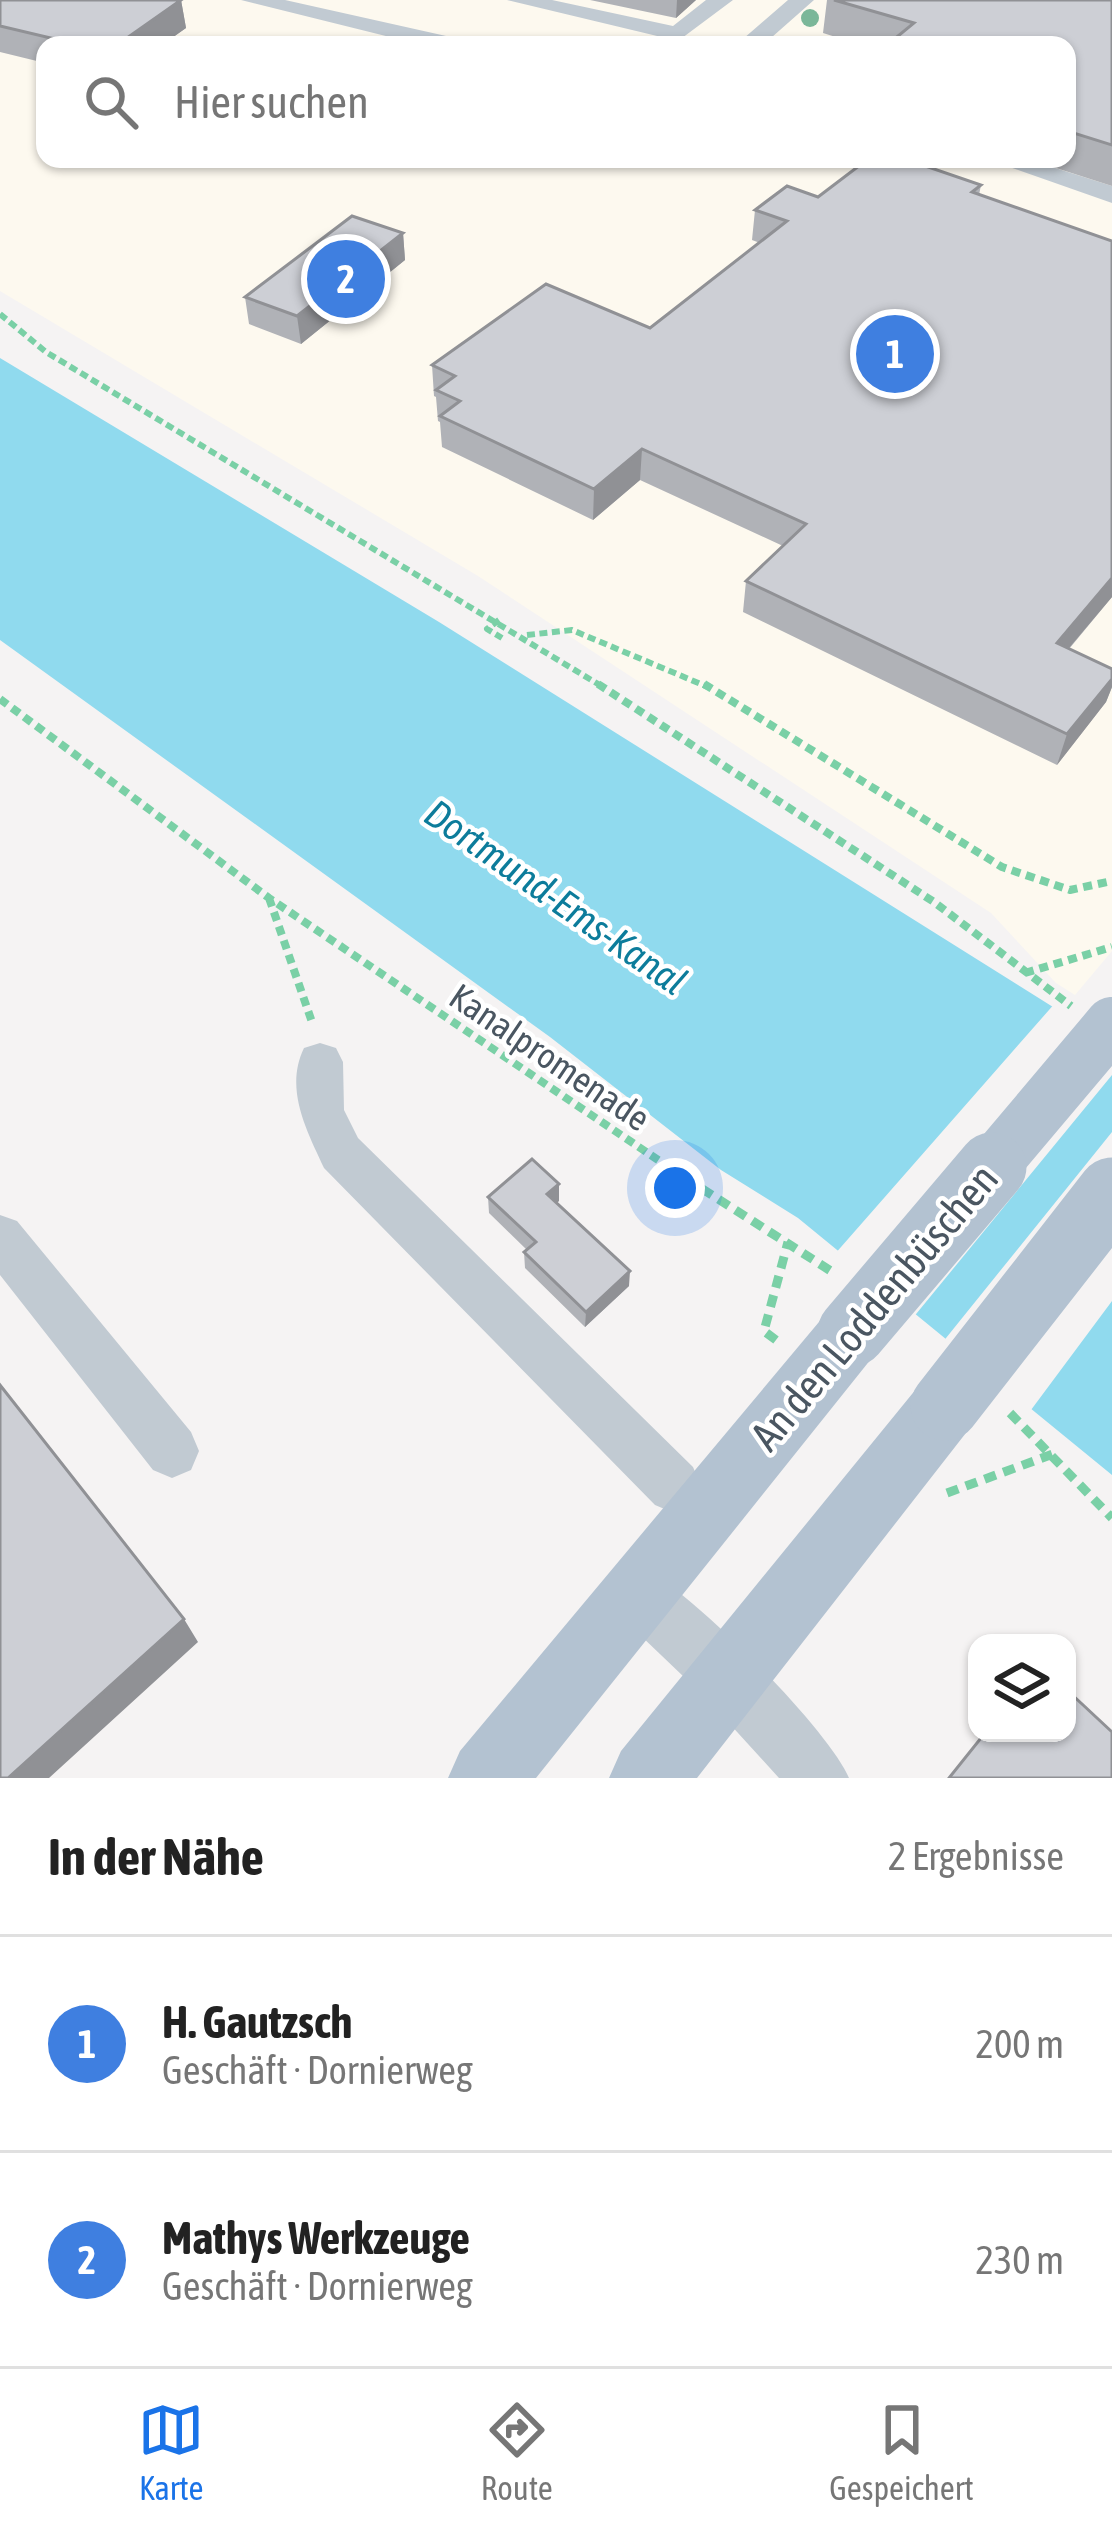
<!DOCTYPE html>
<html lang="de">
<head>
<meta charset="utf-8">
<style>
	body { margin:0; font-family:"Asap Condensed",sans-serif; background:#f6f6f6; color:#222 }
	.controls { position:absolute; right:36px; bottom:36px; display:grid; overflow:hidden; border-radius:24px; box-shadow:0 3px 9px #0004 }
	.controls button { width:108px; height:108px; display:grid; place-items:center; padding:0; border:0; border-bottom:3px solid #e0e0e0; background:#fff; color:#222; font:60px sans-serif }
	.you { position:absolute; left:675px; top:1188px; width:42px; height:42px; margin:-30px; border:9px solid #fff; border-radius:50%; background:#1a73e8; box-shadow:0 0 0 18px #1a73e833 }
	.badge { display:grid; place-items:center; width:78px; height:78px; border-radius:50%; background:#1a73e8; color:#fff; font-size:39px; font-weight:700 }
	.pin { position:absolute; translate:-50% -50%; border:6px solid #fff; box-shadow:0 3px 12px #0006 }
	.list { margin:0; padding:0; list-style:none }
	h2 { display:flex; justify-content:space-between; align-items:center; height:156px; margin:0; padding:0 48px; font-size:51px }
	h2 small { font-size:39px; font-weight:400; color:#767676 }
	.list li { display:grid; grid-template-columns:78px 1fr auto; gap:36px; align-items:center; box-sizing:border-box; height:216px; padding:0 48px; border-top:3px solid #e0e0e0 }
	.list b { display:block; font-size:45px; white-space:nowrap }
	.list p { margin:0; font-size:39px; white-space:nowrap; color:#767676 }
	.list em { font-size:39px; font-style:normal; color:#767676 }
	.icon { flex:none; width:66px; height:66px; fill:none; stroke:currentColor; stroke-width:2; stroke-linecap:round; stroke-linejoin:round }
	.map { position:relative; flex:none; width:1112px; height:1778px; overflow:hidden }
	.search { position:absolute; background:#fff; box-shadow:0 3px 9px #0004; left:36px; right:36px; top:36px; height:132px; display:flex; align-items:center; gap:30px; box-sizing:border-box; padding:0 42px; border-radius:24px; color:#767676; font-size:45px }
	.sheet { height:588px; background:#fff }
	nav { display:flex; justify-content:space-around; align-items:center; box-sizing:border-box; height:168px; border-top:3px solid #e0e0e0; background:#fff; font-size:33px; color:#767676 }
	nav a { display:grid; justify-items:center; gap:6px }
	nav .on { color:#1a73e8 }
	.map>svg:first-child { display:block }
	.commercial { fill:#fdf9ef; fill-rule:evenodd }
	.water { fill:#90daee }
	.pier { fill:#f5f3f3 }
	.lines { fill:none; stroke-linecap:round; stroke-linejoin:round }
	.path-far2 { stroke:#7ad0a6; stroke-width:6; stroke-dasharray:8 4.5; stroke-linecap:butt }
	.path-far1 { stroke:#7ad0a6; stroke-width:8; stroke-dasharray:9 6; stroke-linecap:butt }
	.path { stroke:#7ad0a6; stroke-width:9; stroke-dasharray:12 8; stroke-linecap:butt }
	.minor { fill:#c1cad2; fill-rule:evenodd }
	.major { fill:#b3c2d1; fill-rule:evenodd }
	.major-bridge-far1 { stroke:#b3c2d1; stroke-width:54 }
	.major-bridge { stroke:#b3c2d1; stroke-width:69 }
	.tree { fill:#7bb799 }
	.wall { fill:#b0b2b7 }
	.shaded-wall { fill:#909195 }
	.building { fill:#cdcfd5; stroke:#909195; stroke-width:3 }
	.labels { text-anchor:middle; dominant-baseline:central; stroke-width:9; stroke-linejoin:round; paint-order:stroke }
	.street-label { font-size:36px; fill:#4a5661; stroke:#fff }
	.water-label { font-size:39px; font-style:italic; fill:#0c7c9b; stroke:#fff }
	.near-street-label { font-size:42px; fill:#4a5661; stroke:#fff }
</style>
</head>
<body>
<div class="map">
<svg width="1112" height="1778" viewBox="0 0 1112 1778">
	<rect width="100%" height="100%" fill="#f5f3f3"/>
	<path class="commercial" d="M0,0H1112V951L1075,995L1056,983L991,913L478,576L0,291ZM45,45H1067V159H45Z"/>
	<path class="water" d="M0,358L439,622L1112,1044V1475L798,1218L721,1170L550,1037L0,640Z"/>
	<path class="pier" d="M1056,1002L1112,1037V1075L912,1319L834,1255Z
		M1112,1132V1301L1028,1414L942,1343Z"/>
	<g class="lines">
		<path class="path-far2" d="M0,314L46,352L603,687
			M499,620L487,629L502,638
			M527,635L572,630L708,687"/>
		<path class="path-far1" d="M598,684L934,902L1071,1006
			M704,684L1002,867L1070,890L1112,881
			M0,699L269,898L673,1170
			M269,898L313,1025
			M1025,973L1112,947"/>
		<path class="path" d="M668,1167L834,1273
			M776,1340L764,1331L788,1242
			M1010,1413L1112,1518
			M947,1493L1053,1454"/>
		<path class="minor" d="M241,0H285L455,38L467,45H422Z
			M507,0H552L673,26L706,0H733L678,41Z
			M788,0H814L763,45H736Z
			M987,159H1027L1112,186V203Z
			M320,1043L336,1048L343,1062L344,1110L358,1138L693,1467L701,1486L693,1505L674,1513L655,1505L324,1168C307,1131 284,1089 304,1048Z
			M0,1215L17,1221L191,1432L199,1451L191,1470L172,1478L153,1470L0,1275Z
			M636,1564C685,1584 829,1729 849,1778H779L707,1699L616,1612L608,1592L616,1572Z"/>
		<path class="major" d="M852,1301L875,1310L885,1332L875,1354L536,1778H448L460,1751L829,1310Z
			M945,1373L969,1383L979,1406L969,1429L697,1778H609L621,1751L921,1383Z"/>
		<path class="major-bridge-far1" d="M989,1170L1112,1024"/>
		<path class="major-bridge" d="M852,1332L992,1167
			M945,1406L1112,1192"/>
	</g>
	<circle class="tree" cx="810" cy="18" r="9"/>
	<path class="wall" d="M0,0H181L186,28L162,45H45V63L0,52Z
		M590,0H696L676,18Z
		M827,0H1112V186L1028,159H1067V45H861L823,33Z
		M981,185L979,195L1112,241V597L1069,649L1112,669V687L1106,702L1057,765L743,612L746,581L783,546L640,480L593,520L442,447L440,422L438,421L436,397L434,396L432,365L650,328L760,243L752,240L755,210L818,197Z
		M403,233L405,260L301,344L249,324L245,297Z
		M559,1184V1201L556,1203L629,1286L585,1327L525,1268L524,1252L527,1250L489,1213L488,1197Z"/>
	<path class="shaded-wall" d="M181,0L186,28L162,45H117Z
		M677,0H696L676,18Z
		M403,233L405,260L301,344L297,316Z
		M642,449L640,480L593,520L594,489Z
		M1112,578V597L1047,674L1057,643Z
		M1112,679V687L1106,702L1057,765L1067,734Z
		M559,1184V1201L547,1210V1194Z
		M630,1271L629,1286L585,1327L586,1312Z
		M184,1619L198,1642L49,1778H8Z"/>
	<path class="building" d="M0,0H181L117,45H80L0,26Z
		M834,0H1112V145L1067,131V45H887L914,23Z
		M868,159H905L981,185L972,192L1112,241V578L1057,643L1112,669V679L1067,734L746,581L806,524L642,449L594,489L440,416L460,401L436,390L455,376L432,365L546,284L650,328L787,221L755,210L787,186L818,197Z
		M352,216L403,233L297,316L245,297Z
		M532,1159L559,1184L547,1194L630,1271L586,1312L524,1252L536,1242L488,1197Z
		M0,1385L184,1619L8,1778H0Z
		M1067,1690L1112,1732V1778H949L985,1733H1067Z"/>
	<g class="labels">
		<g class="street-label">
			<text transform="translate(550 1057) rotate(34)">Kanalpromenade</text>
		</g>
		<g class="water-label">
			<text transform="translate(556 897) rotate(35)">Dortmund-Ems-Kanal</text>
		</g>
		<g class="near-street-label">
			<text transform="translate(874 1307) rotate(-50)">An den Loddenbüschen</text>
		</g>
	</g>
</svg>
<div class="controls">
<button><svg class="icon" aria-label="layers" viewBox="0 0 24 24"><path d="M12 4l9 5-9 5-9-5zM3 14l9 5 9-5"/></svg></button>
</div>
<div class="you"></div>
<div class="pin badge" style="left:895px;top:354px;background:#3f7fe0">1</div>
<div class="pin badge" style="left:346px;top:279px;background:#3f7fe0">2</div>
<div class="search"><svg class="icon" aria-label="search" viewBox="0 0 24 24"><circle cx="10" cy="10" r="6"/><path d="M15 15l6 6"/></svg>Hier suchen</div>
</div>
<section class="sheet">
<h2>In der Nähe<small>2 Ergebnisse</small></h2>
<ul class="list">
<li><span class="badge" style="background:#3f7fe0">1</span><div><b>H. Gautzsch</b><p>Geschäft · Dornierweg</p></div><em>200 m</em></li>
<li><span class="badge" style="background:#3f7fe0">2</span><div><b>Mathys Werkzeuge</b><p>Geschäft · Dornierweg</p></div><em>230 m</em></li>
</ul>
</section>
<nav>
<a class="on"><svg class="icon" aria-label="map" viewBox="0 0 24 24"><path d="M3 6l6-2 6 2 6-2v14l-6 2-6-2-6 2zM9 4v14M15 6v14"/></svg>Karte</a>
<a><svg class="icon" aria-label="directions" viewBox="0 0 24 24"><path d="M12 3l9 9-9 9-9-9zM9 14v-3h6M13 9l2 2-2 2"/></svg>Route</a>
<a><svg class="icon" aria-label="saved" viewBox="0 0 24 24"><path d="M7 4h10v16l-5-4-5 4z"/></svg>Gespeichert</a>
</nav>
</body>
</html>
